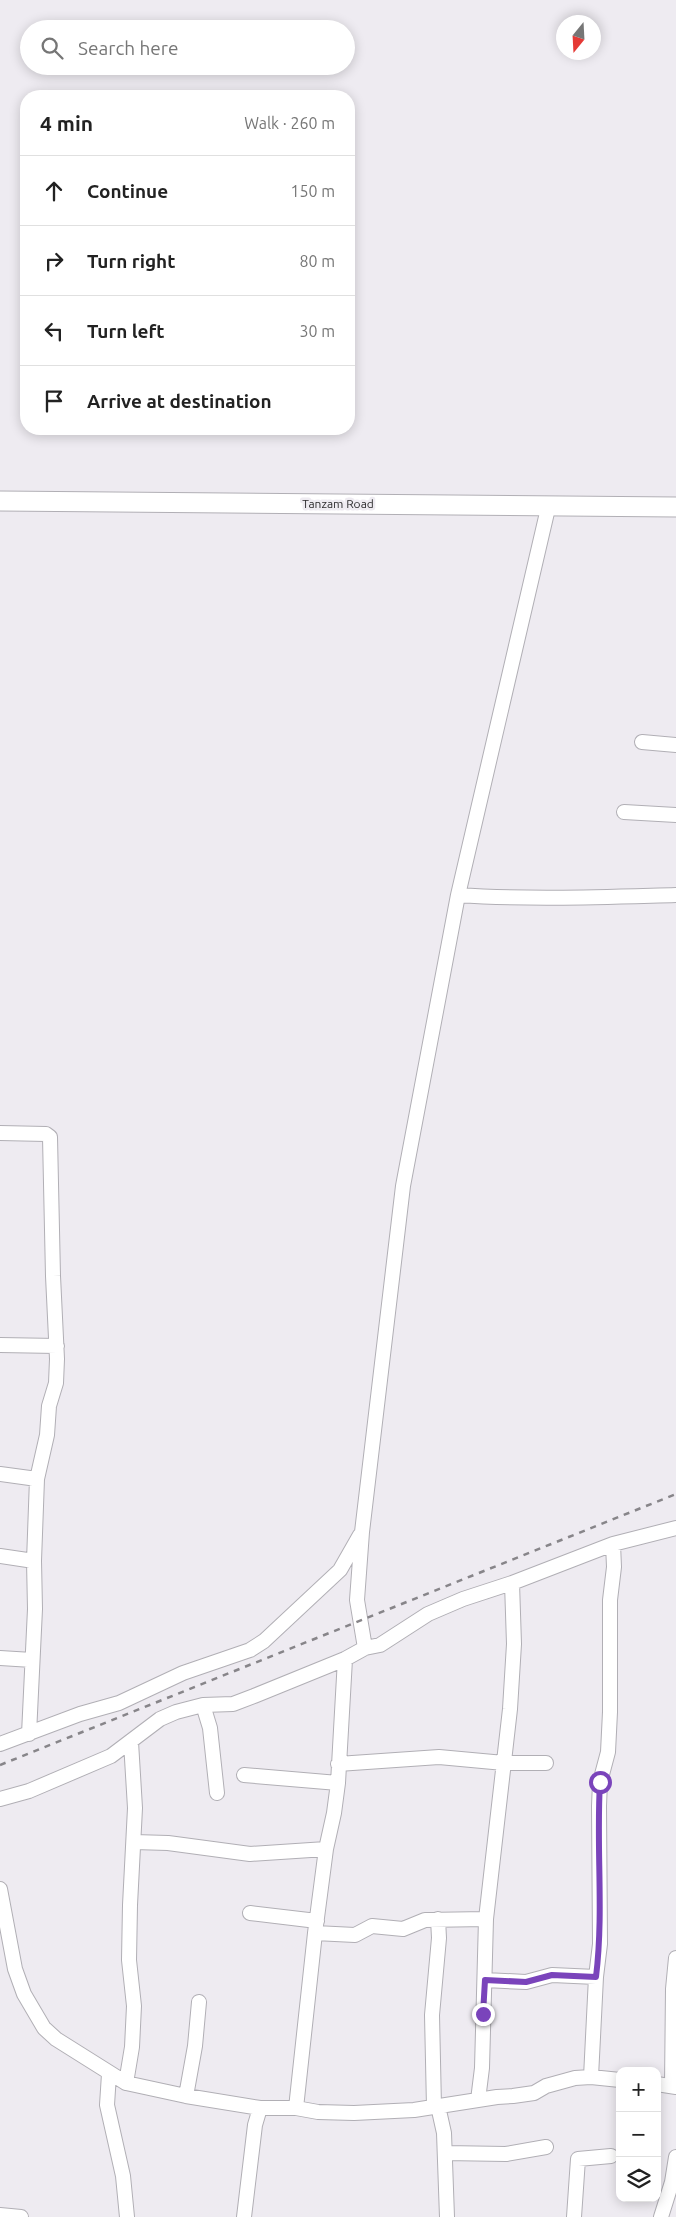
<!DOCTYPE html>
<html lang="en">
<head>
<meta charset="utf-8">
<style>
	body { margin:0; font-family:Ubuntu,sans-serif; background:#f6f6f6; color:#222 }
	.controls { position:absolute; right:15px; bottom:15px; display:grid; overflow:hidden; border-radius:10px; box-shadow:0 2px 12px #0003 }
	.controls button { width:45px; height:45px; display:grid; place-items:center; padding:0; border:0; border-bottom:1px solid #e0e0e0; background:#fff; color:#222; font:25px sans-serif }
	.compass { position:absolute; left:556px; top:15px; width:45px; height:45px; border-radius:50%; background:#fff; box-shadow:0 2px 12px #0003; rotate:198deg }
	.stop { position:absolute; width:15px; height:15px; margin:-11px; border:4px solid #7a44bb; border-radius:50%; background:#fff }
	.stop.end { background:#7a44bb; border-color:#fff; box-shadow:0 1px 5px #0008 }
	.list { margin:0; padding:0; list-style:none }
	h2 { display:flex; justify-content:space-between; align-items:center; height:65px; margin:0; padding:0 20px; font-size:21px }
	h2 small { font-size:16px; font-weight:400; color:#767676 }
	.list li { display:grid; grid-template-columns:32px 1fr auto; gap:15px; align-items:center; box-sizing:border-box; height:70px; padding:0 20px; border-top:1px solid #e0e0e0 }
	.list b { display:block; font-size:19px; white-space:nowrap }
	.list em { font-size:16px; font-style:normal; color:#767676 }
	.icon { flex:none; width:28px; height:28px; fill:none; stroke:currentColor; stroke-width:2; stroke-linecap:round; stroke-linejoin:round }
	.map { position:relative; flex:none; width:676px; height:2217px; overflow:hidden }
	.search { position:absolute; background:#fff; box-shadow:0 2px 12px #0003; left:20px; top:20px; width:335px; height:55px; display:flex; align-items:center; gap:12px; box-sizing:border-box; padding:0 18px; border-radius:28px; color:#767676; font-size:19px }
	.panel { position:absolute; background:#fff; box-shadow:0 2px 12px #0003; left:20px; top:90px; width:335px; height:345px; border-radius:20px }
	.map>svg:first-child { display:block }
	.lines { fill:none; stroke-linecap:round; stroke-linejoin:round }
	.minor-casing { stroke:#b1afb5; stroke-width:16 }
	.highway-casing { stroke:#b1afb5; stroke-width:21 }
	.minor { stroke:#fff; stroke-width:14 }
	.highway { stroke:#fff; stroke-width:19 }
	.rail { stroke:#878589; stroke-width:2.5; stroke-dasharray:6 6; stroke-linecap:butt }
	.route { stroke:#7a44bb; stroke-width:6 }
	.labels { text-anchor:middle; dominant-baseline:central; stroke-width:5; stroke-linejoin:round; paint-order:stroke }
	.street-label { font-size:12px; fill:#2c2b2d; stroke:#eeebf1 }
</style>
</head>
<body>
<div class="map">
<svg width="676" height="2217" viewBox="0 0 676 2217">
	<rect width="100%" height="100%" fill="#eeebf1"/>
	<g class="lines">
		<defs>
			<path id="minor" d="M642,742L676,745
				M624,812L676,815
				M458,895C531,900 603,897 676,895
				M0,1133L46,1134L50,1137L53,1276L57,1359L56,1383L49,1406L47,1435L37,1479L34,1561L35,1609L29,1734
				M0,1345L57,1346
				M0,1474L37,1479
				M0,1556L34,1561
				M365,1648L357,1600L362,1532L403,1186L458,895L549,504
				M0,1658L32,1660
				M203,1705L210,1728L217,1793
				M0,1744L80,1714L119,1703L183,1673L250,1650L264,1641L340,1570L360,1535
				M338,1764L439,1757L504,1763H546
				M244,1775L338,1783
				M0,1799L29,1791L111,1756L160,1719L176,1712L203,1705L233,1704L254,1696L345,1659L365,1648L380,1645L428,1614L463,1599L512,1583L613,1544L676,1528
				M134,1842L168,1843L250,1854L326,1849
				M0,1889L15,1969L24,1994L44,2028L56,2039L126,2083L186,2096L260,2108H296L318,2112L354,2113L414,2110L497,2097L513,2096L534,2093L546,2086L575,2078L591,2077L620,2080
				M250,1913L317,1921
				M315,1933L355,1935L372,1926L403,1929L425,1920L486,1919
				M485,1980L526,1982L552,1975L596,1977
				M109,2074L107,2105L123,2176L127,2217
				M591,2077L596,1977L600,1944L599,1806L600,1782L608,1752L610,1712V1600L614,1567L613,1544
				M126,2083L132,2047L134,2006L129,1960L130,1905L135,1808L131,1742
				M657,2084L676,2087
				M672,2086L673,1989L676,1958
				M186,2096L195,2046L199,2002
				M478,2100L482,2068L486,1919L510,1709L514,1644L512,1583
				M438,2106L444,2133L447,2217
				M434,2107L432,2015L439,1938L438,1919
				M296,2108L315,1933L326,1849L334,1813L338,1783L345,1659
				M445,2153L506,2154L546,2147
				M0,2215L21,2217
				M244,2217L255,2125L260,2108
				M574,2217L578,2159L611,2156
				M661,2217L672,2182L676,2157"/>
			<path id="highway" d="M0,501L676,507"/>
		</defs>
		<use href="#minor" class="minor-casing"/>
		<use href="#highway" class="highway-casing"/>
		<use href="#minor" class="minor"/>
		<use href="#highway" class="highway"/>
		<path class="rail" d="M0,1765L676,1494"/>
	</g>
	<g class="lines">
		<path class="route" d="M483,2014L485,1980L526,1982L552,1975L596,1977C604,1912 596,1847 600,1782"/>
	</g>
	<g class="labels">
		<g class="street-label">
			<text x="338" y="503">Tanzam Road</text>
		</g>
	</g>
</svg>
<div class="controls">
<button>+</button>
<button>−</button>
<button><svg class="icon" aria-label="layers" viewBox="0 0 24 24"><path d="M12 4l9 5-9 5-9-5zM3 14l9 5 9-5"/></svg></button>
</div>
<svg class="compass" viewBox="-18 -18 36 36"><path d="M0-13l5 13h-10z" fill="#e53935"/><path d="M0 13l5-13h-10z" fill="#767676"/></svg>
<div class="stop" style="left:600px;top:1782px"></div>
<div class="stop end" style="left:483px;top:2014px"></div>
<div class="search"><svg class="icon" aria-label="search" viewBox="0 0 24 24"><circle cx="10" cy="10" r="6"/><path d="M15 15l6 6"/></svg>Search here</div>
<section class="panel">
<h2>4 min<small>Walk · 260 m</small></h2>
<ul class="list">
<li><svg class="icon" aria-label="ahead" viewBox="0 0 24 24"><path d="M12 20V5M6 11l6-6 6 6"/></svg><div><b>Continue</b></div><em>150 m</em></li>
<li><svg class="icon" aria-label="right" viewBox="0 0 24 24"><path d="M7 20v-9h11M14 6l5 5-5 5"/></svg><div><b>Turn right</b></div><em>80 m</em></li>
<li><svg class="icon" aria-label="left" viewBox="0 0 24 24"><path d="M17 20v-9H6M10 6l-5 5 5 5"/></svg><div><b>Turn left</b></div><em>30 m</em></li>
<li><svg class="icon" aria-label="arrive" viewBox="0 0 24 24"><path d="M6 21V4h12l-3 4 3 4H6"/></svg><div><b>Arrive at destination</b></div></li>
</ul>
</section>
</div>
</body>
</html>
